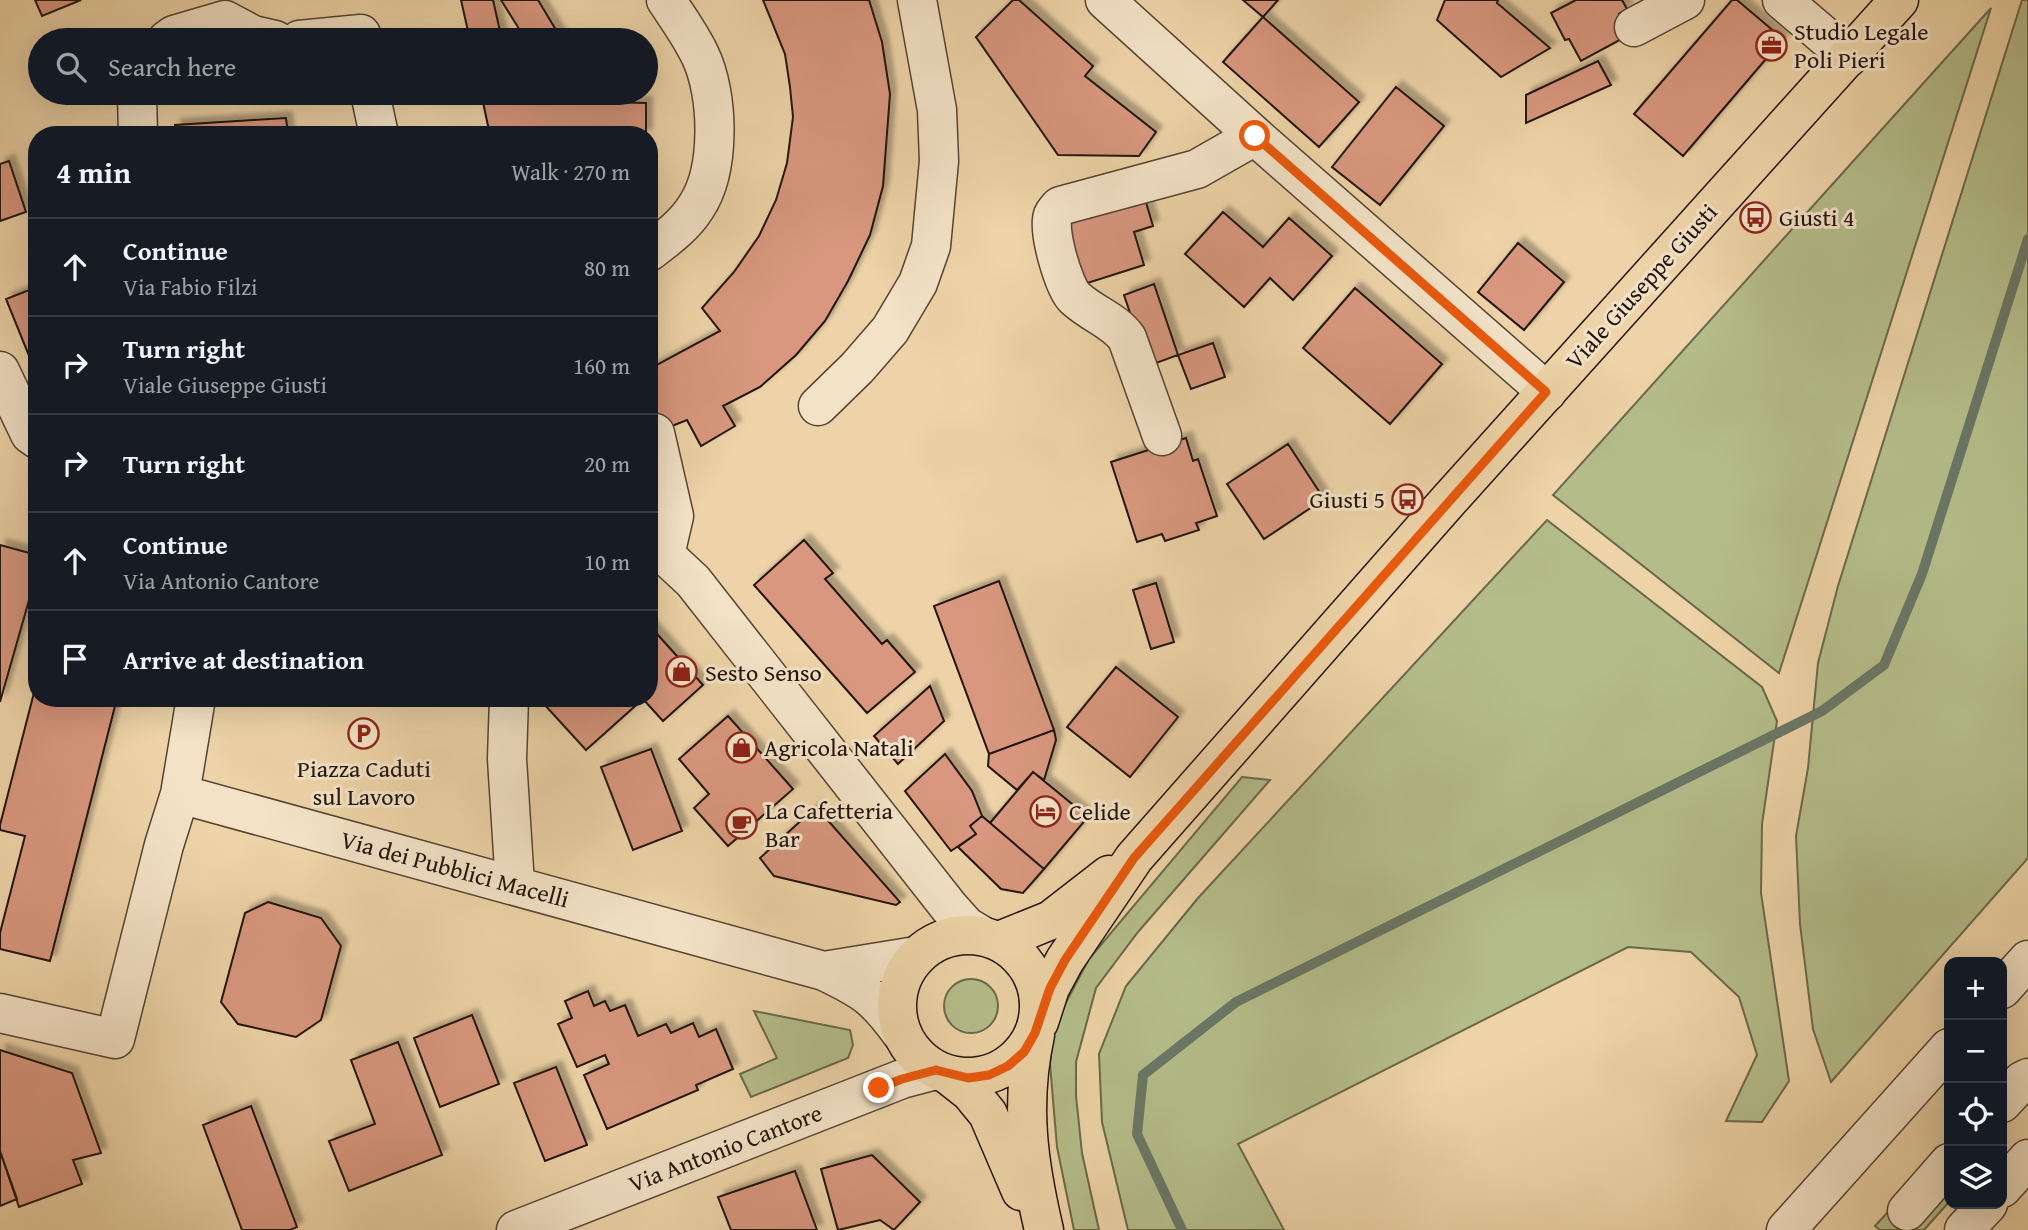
<!DOCTYPE html>
<html lang="en">
<head>
<meta charset="utf-8">
<style>
	body { margin:0; font-family:"Gentium Book Plus",serif; background:#242831; color:#f1f3f6 }
	.controls { position:absolute; right:21px; bottom:21px; display:grid; overflow:hidden; border-radius:14px; box-shadow:0 7px 28px #0002 }
	.controls button { width:63px; height:63px; display:grid; place-items:center; padding:0; border:0; border-bottom:2px solid #363941; background:#171b24; color:#f1f3f6; font:35px sans-serif }
	.stop { position:absolute; width:21px; height:21px; margin:-16px; border:5px solid #ea580c; border-radius:50%; background:#fff }
	.stop.end { background:#ea580c; border-color:#fff; box-shadow:0 2px 7px #0008 }
	.list { margin:0; padding:0; list-style:none }
	h2 { display:flex; justify-content:space-between; align-items:center; height:91px; margin:0; padding:0 28px; font-size:30px }
	h2 small { font-size:23px; font-weight:400; color:#9ea1a6 }
	.list li { display:grid; grid-template-columns:46px 1fr auto; gap:21px; align-items:center; box-sizing:border-box; height:98px; padding:0 28px; border-top:2px solid #363941 }
	.list b { display:block; font-size:26px; white-space:nowrap }
	.list p { margin:0; font-size:23px; white-space:nowrap; color:#9ea1a6 }
	.list em { font-size:23px; font-style:normal; color:#9ea1a6 }
	.icon { flex:none; width:38px; height:38px; fill:none; stroke:currentColor; stroke-width:2; stroke-linecap:round; stroke-linejoin:round }
	.map { position:relative; flex:none; width:2028px; height:1230px; overflow:hidden }
	.search { position:absolute; background:#171b24; box-shadow:0 7px 28px #0002; left:28px; top:28px; width:630px; height:77px; display:flex; align-items:center; gap:18px; box-sizing:border-box; padding:0 24px; border-radius:38px; color:#9ea1a6; font-size:26px }
	.panel { position:absolute; background:#171b24; box-shadow:0 7px 28px #0002; left:28px; top:126px; width:630px; height:581px; border-radius:28px }
	.map>svg:first-child { display:block }
	.green { fill:#b4bd8a; stroke:#6b684b; stroke-width:2 }
	.lines { fill:none; stroke-linecap:round; stroke-linejoin:round }
	.stream { stroke:#6a7766; stroke-width:10 }
	.building { fill:#d8977e; stroke:#22140c; stroke-width:2; filter:url(#shadow) }
	.minor-casing { stroke:#543; stroke-width:41 }
	.major-casing { stroke:#22140c; stroke-width:41 }
	.minor { stroke:#f3e2c6; stroke-width:38 }
	.major { stroke:#edd3a7; stroke-width:38 }
	.route { stroke:#ea580c; stroke-width:9 }
	.labels { text-anchor:middle; dominant-baseline:central; stroke-width:6; stroke-linejoin:round; paint-order:stroke }
	.poi-label { font-size:24px; fill:#22140c; stroke:#f3e2c6; text-anchor:start }
	.street-label { font-size:24px; fill:#22140c; stroke:#f3e2c6 }
</style>
</head>
<body>
<div class="map">
<svg width="2028" height="1230" viewBox="0 0 2028 1230">
	<defs>
		<filter id="shadow"><feDropShadow dx="6" dy="-6" stdDeviation="2" flood-color="#0004"/></filter>
	</defs>
	<rect width="100%" height="100%" fill="#edd3a7"/>
	<filter id="stains"><feTurbulence type="fractalNoise" baseFrequency=".00286" numOctaves="4"/><feColorMatrix values="0 0 0 0 .2 0 0 0 0 .09 0 0 0 0 .02 0 0 0 .5 -.17"/></filter>
	<radialGradient id="worn" r=".72"><stop offset=".6" stop-color="#630" stop-opacity="0"/><stop offset="1" stop-color="#630" stop-opacity=".3"/></radialGradient>
	<path class="green" d="M2022,0H2028V858L1831,1082L1813,1029L1800,924L1796,836L1808,768L1818,663L1838,586Z
		M1991,8L1779,673L1553,495Z
		M1547,520L1762,687L1777,721L1762,824L1761,893L1789,1081L1762,1122L1726,1121L1757,1055L1739,997L1691,952L1628,947L1238,1144L1284,1230H1128L1102,1122L1099,1054L1126,986L1198,898Z
		M1242,777L1270,780L1138,932L1096,988L1076,1062V1096L1082,1153L1099,1230H1074L1057,1147L1050,1064L1054,1025L1089,959Z
		M944 1006a27 27 0 1 1 54 0a27 27 0 1 1-54 0Z
		M754,1011L850,1030L853,1045L848,1058L751,1097L740,1074L777,1058Z
		M1949,1146V1202L1924,1230H1880L1875,1226Z"/>
	<g class="lines">
		<path class="stream" d="M1182,1230L1137,1134L1143,1075L1236,1002L1822,711L1884,665L1922,574L2028,239"/>
	</g>
	<path class="building" d="M35,0H81L42,16Z
		M461,0H493L502,40H470Z
		M501,0H538L562,40H526Z
		M763,0H869L882,42L890,94L883,186L870,235L848,281L825,321L796,355L760,387L723,406L735,426L701,446L687,420L649,435V369L720,331L702,308L734,272L759,236L776,200L787,163L793,117L790,87L785,54Z
		M1013,0H1019L1093,66L1085,76L1156,132L1139,156L1058,155L976,37Z
		M1243,0H1278L1263,17Z
		M1445,0H1498L1497,3L1550,48L1501,77L1437,20Z
		M1576,0H1622L1627,9L1619,14L1629,35L1581,61L1569,39L1565,40L1551,13Z
		M1732,0H1737L1783,39L1683,156L1634,114Z
		M1263,17L1359,102L1319,147L1223,62Z
		M1598,61L1611,85L1526,123V95Z
		M1396,87L1444,126L1380,205L1332,167Z
		M481,93H592L598,102L646,103V135H490Z
		M286,118L288,135H177L175,125Z
		M9,161L26,212L0,221V164Z
		M1145,199L1153,226L1134,232L1144,265L1078,286L1059,226Z
		M1223,212L1263,247L1289,218L1332,256L1293,300L1270,278L1244,307L1185,254Z
		M1518,243L1564,282L1524,330L1478,292Z
		M1154,284L1178,355L1148,366L1124,295Z
		M37,287V373H36L6,299Z
		M1355,288L1442,364L1390,424L1303,348Z
		M1213,343L1225,377L1191,389L1178,355Z
		M1186,438L1193,461L1198,459L1217,516L1196,523L1199,530L1165,541L1162,534L1137,542L1111,462Z
		M1288,444L1324,499L1264,539L1227,484Z
		M804,540L833,573L825,579L882,644L887,640L915,672L867,713L754,585Z
		M0,545L37,555V572L0,702Z
		M999,581L1054,730L989,754L934,606Z
		M1156,583L1174,642L1151,649L1133,590Z
		M649,625L703,685L663,721L643,699L586,750L543,703L549,698H649Z
		M1116,667L1178,717L1130,777L1067,727Z
		M37,681V698H117L50,961L0,949V933L25,836L0,830V825Z
		M930,686L944,721L898,764L874,736Z
		M728,716L793,789L728,846L694,808L709,794L679,759Z
		M1054,730L1056,740L1044,780L1033,772L1017,790L988,766L989,754Z
		M651,749L682,831L633,850L601,767Z
		M945,754L972,791L982,816L970,826L976,834L951,851L905,791Z
		M1033,772L1088,817L1044,869L990,823Z
		M816,807L900,902L896,905L774,876L760,858Z
		M982,816L1044,869L1023,893L1001,889L958,847L976,834L970,826Z
		M268,902L321,918L341,946L321,1020L296,1037L238,1024L221,1002L245,913Z
		M588,991L594,1006L605,1001L610,1011L625,1005L638,1036L666,1024L671,1033L693,1023L699,1037L716,1029L733,1069L696,1085L698,1090L607,1129L584,1075L609,1064L605,1055L577,1067L558,1024L572,1018L565,1001Z
		M472,1015L499,1084L440,1107L414,1038Z
		M398,1042L442,1155L349,1191L329,1141L375,1124L351,1060Z
		M0,1050L72,1073L101,1153L73,1160L82,1184L19,1207L0,1151Z
		M556,1067L587,1145L545,1161L514,1083Z
		M251,1106L297,1227L290,1230H242L203,1125Z
		M0,1151L17,1199L0,1206Z
		M872,1155L920,1202L894,1230L880,1220L838,1230L821,1169Z
		M795,1171L817,1230H731L718,1197Z"/>
	<g class="lines">
		<defs>
			<path id="minor" d="M1105,0L1255,136L1547,392
				M1782,0L1849,57
				M1634,27L1685,0
				M167,40L174,35L225,20L253,35L275,40
				M299,40L361,34L362,40
				M137,93L138,135
				M370,93L379,135
				M649,252C666,239 685,225 696,207C721,170 719,94 700,55C691,36 678,18 666,0
				M0,371L30,434L37,439
				M818,406L857,368L890,330L918,283L931,246L939,161L937,110L917,0
				M655,433L674,516L665,555
				M1162,436L1127,338C1114,320 1092,314 1075,298C1064,288 1047,230 1053,215C1053,214 1059,207 1060,206L1197,169L1255,136
				M649,552L665,555L693,581L949,907L966,926L981,935
				M196,698L180,794L824,971C864,990 875,997 901,1033
				M509,698L507,759L515,885
				M824,971L916,956
				M2002,989L2028,960
				M0,1013L115,1039L164,845L180,794
				M2002,1103L2022,1081L2028,1078
				M2002,1188L2028,1159
				M1907,1211L1949,1163
				M516,1230L902,1079L936,1070
				M1786,1230L1949,1048
				M1964,1230L1988,1204"/>
			<path id="major" d="M897 1006a71 71 0 1 1 142 0a71 71 0 1 1-142 0Z
				M999,941L1051,920L1109,875
				M1039,1022L1050,988L1065,960L1134,858L1449,500L1899,0
				M1035,1035C1020,1104 1028,1162 1044,1230
				M947,1074L970,1092L988,1114L1021,1191"/>
		</defs>
		<use href="#minor" class="minor-casing"/>
		<use href="#major" class="major-casing"/>
		<use href="#minor" class="minor"/>
		<use href="#major" class="major"/>
	</g>
	<g class="lines">
		<path class="route" d="M879,1088L902,1079L936,1070L968,1078L989,1075L1008,1066L1024,1052L1035,1033L1050,988L1065,960L1134,858L1546,392L1255,136"/>
	</g>
	<defs>
		<symbol id="office-ring" viewBox="-11 -11 22 22"><circle r="9.5" fill="#f3e2c6" stroke="#8f2418" stroke-width="1.5"/><path d="M-6-3h4V-5.5h4V-3h4V5H-6ZM-1-4.5V-3h2v-1.5ZM-6 0V1H6V0Z" fill="#8f2418"/></symbol>
		<symbol id="bus-ring" viewBox="-11 -11 22 22"><circle r="9.5" fill="#f3e2c6" stroke="#8f2418" stroke-width="1.5"/><path d="M-5-6H5V4H4V6H2V4H-2V6H-4V4H-5ZM-3.5-4V0h7V-4ZM-3.5 1.2v1.5H-2V1.2ZM2 1.2v1.5H3.5V1.2Z" fill="#8f2418"/></symbol>
		<symbol id="shop-ring" viewBox="-11 -11 22 22"><circle r="9.5" fill="#f3e2c6" stroke="#8f2418" stroke-width="1.5"/><path d="M-5-2.5h2.3a2.7 3.5 0 0 1 5.4 0H5L5.5 6h-11ZM-1.5-2.5h3a1.5 2.3 0 0 0-3 0Z" fill="#8f2418"/></symbol>
		<symbol id="parking-ring" viewBox="-11 -11 22 22"><circle r="9.5" fill="#f3e2c6" stroke="#8f2418" stroke-width="1.5"/><path d="M-3.5-5.5H1a3.5 3.5 0 0 1 0 7H-1V5.5H-3.5ZM-1-3.4V-.6H.8a1.4 1.4 0 0 0 0-2.8Z" fill="#8f2418"/></symbol>
		<symbol id="hotel-ring" viewBox="-11 -11 22 22"><circle r="9.5" fill="#f3e2c6" stroke="#8f2418" stroke-width="1.5"/><path d="M-6-4.5h1.5V1H6V5H4.5V3h-9V5H-6ZM-4 0a1.8 1.8 0 1 1 3.6 0ZM.5 0V-2.5h3Q6-2.5 6 0Z" fill="#8f2418"/></symbol>
		<symbol id="cafe-ring" viewBox="-11 -11 22 22"><circle r="9.5" fill="#f3e2c6" stroke="#8f2418" stroke-width="1.5"/><path d="M-5.5-4.5H6V0H3Q3 3.5 0 3.5H-2.5Q-5.5 3.5-5.5 0ZM3-3.2v2h1.7v-2ZM-6 4.5H4V6H-6Z" fill="#8f2418"/></symbol>
	</defs>
	<g fill-rule="evenodd">
		<use href="#office-ring" x="1754" y="28" width="35" height="35"/>
		<use href="#bus-ring" x="1738" y="200" width="35" height="35"/>
		<use href="#bus-ring" x="1390" y="482" width="35" height="35"/>
		<use href="#shop-ring" x="664" y="654" width="35" height="35"/>
		<use href="#parking-ring" x="346" y="716" width="35" height="35"/>
		<use href="#shop-ring" x="724" y="730" width="35" height="35"/>
		<use href="#hotel-ring" x="1028" y="794" width="35" height="35"/>
		<use href="#cafe-ring" x="724" y="806" width="35" height="35"/>
	</g>
	<g class="labels">
		<g class="poi-label">
			<text x="1794" y="31">Studio Legale<tspan x="1794" dy="28">Poli Pieri</tspan></text>
			<text x="1779" y="217">Giusti 4</text>
			<text x="1385" y="499" text-anchor="end">Giusti 5</text>
			<text x="705" y="672">Sesto Senso</text>
			<text x="764" y="747">Agricola Natali</text>
			<text x="364" y="768" text-anchor="middle">Piazza Caduti<tspan x="364" dy="28">sul Lavoro</tspan></text>
			<text x="765" y="810">La Cafetteria<tspan x="765" dy="28">Bar</tspan></text>
			<text x="1069" y="811">Celide</text>
		</g>
		<g class="street-label">
			<text transform="translate(1641 286) rotate(-48)">Viale Giuseppe Giusti</text>
			<text transform="translate(455 869) rotate(15)">Via dei Pubblici Macelli</text>
			<text transform="translate(725 1148) rotate(-21)">Via Antonio Cantore</text>
		</g>
	</g>
	<rect width="100%" height="100%" filter="url(#stains)"/>
	<rect width="100%" height="100%" fill="url(#worn)"/>
</svg>
<div class="controls">
<button>+</button>
<button>−</button>
<button><svg class="icon" aria-label="locate" viewBox="0 0 24 24"><circle cx="12" cy="12" r="6"/><path d="M12 2v4M12 18v4M2 12h4M18 12h4"/></svg></button>
<button><svg class="icon" aria-label="layers" viewBox="0 0 24 24"><path d="M12 4l9 5-9 5-9-5zM3 14l9 5 9-5"/></svg></button>
</div>
<div class="stop" style="left:1255px;top:136px"></div>
<div class="stop end" style="left:879px;top:1088px"></div>
<div class="search"><svg class="icon" aria-label="search" viewBox="0 0 24 24"><circle cx="10" cy="10" r="6"/><path d="M15 15l6 6"/></svg>Search here</div>
<section class="panel">
<h2>4 min<small>Walk · 270 m</small></h2>
<ul class="list">
<li><svg class="icon" aria-label="ahead" viewBox="0 0 24 24"><path d="M12 20V5M6 11l6-6 6 6"/></svg><div><b>Continue</b><p>Via Fabio Filzi</p></div><em>80 m</em></li>
<li><svg class="icon" aria-label="right" viewBox="0 0 24 24"><path d="M7 20v-9h11M14 6l5 5-5 5"/></svg><div><b>Turn right</b><p>Viale Giuseppe Giusti</p></div><em>160 m</em></li>
<li><svg class="icon" aria-label="right" viewBox="0 0 24 24"><path d="M7 20v-9h11M14 6l5 5-5 5"/></svg><div><b>Turn right</b></div><em>20 m</em></li>
<li><svg class="icon" aria-label="ahead" viewBox="0 0 24 24"><path d="M12 20V5M6 11l6-6 6 6"/></svg><div><b>Continue</b><p>Via Antonio Cantore</p></div><em>10 m</em></li>
<li><svg class="icon" aria-label="arrive" viewBox="0 0 24 24"><path d="M6 21V4h12l-3 4 3 4H6"/></svg><div><b>Arrive at destination</b></div></li>
</ul>
</section>
</div>
</body>
</html>
